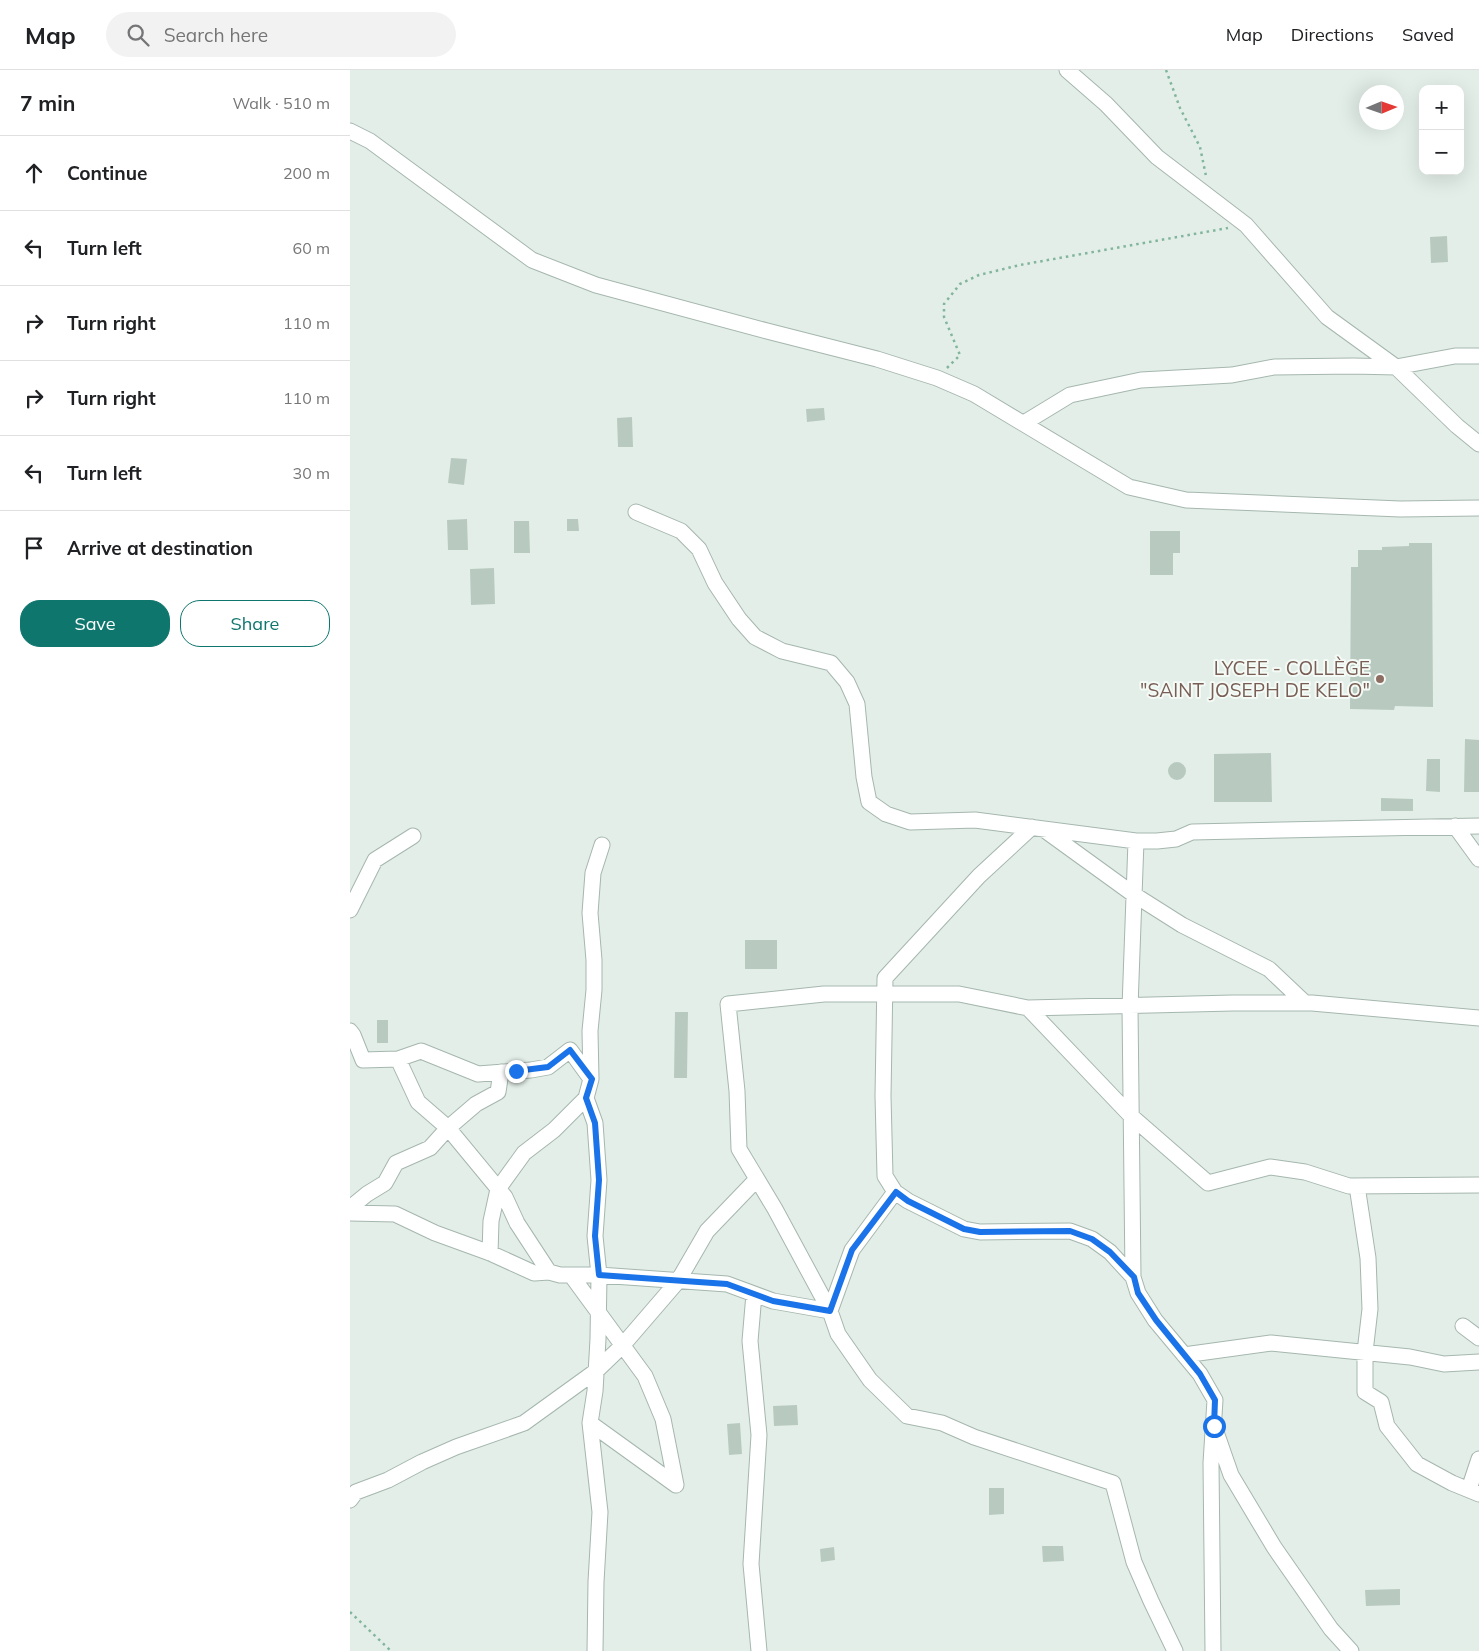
<!DOCTYPE html>
<html lang="en">
<head>
<meta charset="utf-8">
<style>
	body { margin:0; font-family:Mulish,sans-serif; background:#f2f2f2; color:#202124 }
	.controls { position:absolute; right:15px; top:15px; display:grid; overflow:hidden; border-radius:10px; box-shadow:0 5px 20px #0002 }
	.controls button { width:45px; height:45px; display:grid; place-items:center; padding:0; border:0; border-bottom:1px solid #e0e0e0; background:#fff; color:#202124; font:25px sans-serif }
	.compass { position:absolute; left:1009px; top:15px; width:45px; height:45px; border-radius:50%; background:#fff; box-shadow:0 5px 20px #0002; rotate:88deg }
	.stop { position:absolute; width:15px; height:15px; margin:-11px; border:4px solid #1a73e8; border-radius:50%; background:#fff }
	.stop.end { background:#1a73e8; border-color:#fff; box-shadow:0 1px 5px #0008 }
	.list { margin:0; padding:0; list-style:none }
	h2 { display:flex; justify-content:space-between; align-items:center; height:65px; margin:0; padding:0 20px; font-size:21px }
	h2 small { font-size:16px; font-weight:400; color:#757577 }
	.list li { display:grid; grid-template-columns:32px 1fr auto; gap:15px; align-items:center; box-sizing:border-box; height:75px; padding:0 20px; border-top:1px solid #e0e0e0 }
	.list b { display:block; font-size:19px; white-space:nowrap }
	.list em { font-size:16px; font-style:normal; color:#757577 }
	.actions { display:flex; gap:10px; padding:15px 20px }
	.actions a { flex:1; padding:11px 0; border:1px solid #0f766e; border-radius:20px; text-align:center; font-size:18px; color:#0f766e }
	.actions .main { background:#0f766e; color:#fff }
	.icon { flex:none; width:28px; height:28px; fill:none; stroke:currentColor; stroke-width:2; stroke-linecap:round; stroke-linejoin:round }
	.map { position:relative; flex:none; width:1129px; height:1581px; overflow:hidden }
	header { display:flex; align-items:center; gap:30px; box-sizing:border-box; height:70px; padding:0 25px; background:#fff; border-bottom:1px solid #e0e0e0 }
	header strong { font-size:24px }
	nav { display:flex; gap:28px; margin-inline-start:auto; font-size:18px }
	.search { width:350px; height:45px; background:#f2f2f2; display:flex; align-items:center; gap:12px; box-sizing:border-box; padding:0 18px; border-radius:28px; color:#757577; font-size:19px }
	main { display:flex }
	aside { flex:1; background:#fff }
	.map>svg:first-child { display:block }
	.building { fill:#b8cac0 }
	.lines { fill:none; stroke-linecap:round; stroke-linejoin:round }
	.minor-casing { stroke:#a5b7ae; stroke-width:17 }
	.path { stroke:#81b59d; stroke-width:2.5; stroke-dasharray:2.5 4; stroke-linecap:butt }
	.minor { stroke:#fff; stroke-width:15 }
	.route { stroke:#1a73e8; stroke-width:6 }
	.education-dot { fill:#8d6e63; stroke:#f4faf6; stroke-width:2 }
	.labels { text-anchor:middle; dominant-baseline:central; stroke-width:4; stroke-linejoin:round; paint-order:stroke }
	.education-label { font-size:19px; fill:#785e54; stroke:#f4faf6; text-anchor:end }
</style>
</head>
<body>
<header>
<strong>Map</strong>
<div class="search"><svg class="icon" aria-label="search" viewBox="0 0 24 24"><circle cx="10" cy="10" r="6"/><path d="M15 15l6 6"/></svg>Search here</div>
<nav><a>Map</a><a>Directions</a><a>Saved</a></nav>
</header>
<main>
<aside>
<h2>7 min<small>Walk · 510 m</small></h2>
<ul class="list">
<li><svg class="icon" aria-label="ahead" viewBox="0 0 24 24"><path d="M12 20V5M6 11l6-6 6 6"/></svg><div><b>Continue</b></div><em>200 m</em></li>
<li><svg class="icon" aria-label="left" viewBox="0 0 24 24"><path d="M17 20v-9H6M10 6l-5 5 5 5"/></svg><div><b>Turn left</b></div><em>60 m</em></li>
<li><svg class="icon" aria-label="right" viewBox="0 0 24 24"><path d="M7 20v-9h11M14 6l5 5-5 5"/></svg><div><b>Turn right</b></div><em>110 m</em></li>
<li><svg class="icon" aria-label="right" viewBox="0 0 24 24"><path d="M7 20v-9h11M14 6l5 5-5 5"/></svg><div><b>Turn right</b></div><em>110 m</em></li>
<li><svg class="icon" aria-label="left" viewBox="0 0 24 24"><path d="M17 20v-9H6M10 6l-5 5 5 5"/></svg><div><b>Turn left</b></div><em>30 m</em></li>
<li><svg class="icon" aria-label="arrive" viewBox="0 0 24 24"><path d="M6 21V4h12l-3 4 3 4H6"/></svg><div><b>Arrive at destination</b></div></li>
</ul>
<div class="actions"><a class="main">Save</a><a>Share</a></div>
</aside>
<div class="map">
<svg width="1129" height="1581" viewBox="0 0 1129 1581">
	<rect width="100%" height="100%" fill="#e3eee8"/>
	<path class="building" d="M1097,166L1098,192L1081,193L1080,167Z
		M474,338L475,350L457,352L456,339Z
		M282,347L283,377H268L267,348Z
		M101,388L117,389L114,415L98,413Z
		M117,449L118,480H98L97,450Z
		M217,449H228L229,461H217Z
		M164,451H179L180,483H164Z
		M800,461H830V483H823V505H800Z
		M1059,473H1082L1083,637L1045,636L1044,640L1000,639L1001,497H1008V480H1032V477L1059,476Z
		M144,498L145,534L121,535L120,499Z
		M1115,669L1129,670V722H1114Z
		M921,683L922,732H864V684Z
		M1077,689H1090V722L1076,721Z
		M818 701a9 9 0 1 1 18 0a9 9 0 1 1-18 0Z
		M1031,728L1063,729V741H1031Z
		M395,870H427V899H395Z
		M325,942H338L337,1008H324Z
		M27,950H38V973H27Z
		M447,1335L448,1355L424,1356L423,1336Z
		M390,1353L392,1384L379,1385L377,1354Z
		M639,1418H654V1444L639,1445Z
		M692,1476H713L714,1491L693,1492Z
		M484,1477L485,1490L471,1492L470,1479Z
		M1050,1519V1535L1016,1536L1015,1520Z"/>
	<g class="lines">
		<defs>
			<path id="minor" d="M717,0L756,34L807,87L896,155L977,247L1046,297L1107,356L1129,374
				M0,61L20,71L182,190L246,215L417,261L527,289L587,308L624,324L779,417L836,430L1050,439L1129,438
				M674,353L720,325L791,310L882,305L924,297L1003,296L1046,297L1105,286H1129
				M286,442L331,461L349,479L365,513L389,549L405,567L432,581L481,593L497,612L507,634L514,707L519,732L536,744L560,752L625,750L786,771H807L826,769L842,762L1129,756
				M1105,756L1129,789
				M682,757L629,806L535,908L533,1026L535,1106L545,1122L558,1131L614,1159L630,1162L720,1161L742,1169L760,1182L783,1207
				M696,761L783,824L832,855L919,899L955,933
				M786,771L780,937L783,1207L788,1223L805,1250L850,1304L865,1330L861,1393L863,1581
				M0,840L25,790L63,766
				M1129,948L962,933H883L678,938L781,1046L858,1113L920,1097L955,1102L999,1116L1129,1115
				M0,961L3,965L13,990L48,989L68,1032L98,1058L155,1127L167,1153L199,1202
				M48,989L71,981L128,1004L181,1000L198,997L220,980L241,1009
				M1007,1116L1018,1188L1020,1239L1015,1282V1322L1031,1332L1037,1356L1067,1394L1102,1413L1129,1424
				M0,1138L17,1124L35,1113L46,1093L80,1078L98,1058L126,1034L148,1022L151,1002
				M0,1143L45,1144L85,1163L140,1183L184,1203L199,1202L210,1205H249L377,1214L423,1231L480,1241L488,1264L520,1310L557,1346L592,1353L624,1367L763,1413L784,1492L801,1531L825,1581
				M140,1183L141,1151L148,1119L174,1083L204,1060L236,1028
				M221,1205L295,1306L313,1349L326,1415
				M404,1224L400,1271L409,1365L401,1494L409,1581
				M480,1241L425,1139L389,1079L387,1021L378,934L474,924H609L678,938
				M480,1241L502,1180L545,1122
				M1113,1256L1129,1268
				M834,1285L921,1273L1060,1287L1094,1294L1129,1292
				M240,1353L326,1415
				M866,1362L881,1405L924,1477L981,1559L1001,1581
				M1119,1419L1129,1389
				M0,1430L6,1422L38,1410L72,1392L106,1377L174,1353L246,1301L272,1276L328,1211L357,1161L407,1109
				M245,1581L246,1512L250,1442L240,1353L245,1321L248,1269L249,1205L245,1166L249,1110L245,1053L236,1028L241,1009L240,961L244,920V890L240,843L243,803L252,775"/>
		</defs>
		<use href="#minor" class="minor-casing"/>
		<path class="path" d="M816,0L830,38L850,77L856,106
			M597,298L610,285L594,247V234L610,214L629,205L670,195L878,158
			M0,1542L41,1581"/>
		<use href="#minor" class="minor"/>
	</g>
	<g class="lines">
		<path class="route" d="M166,1001L198,997L220,980L242,1009L236,1028L245,1053L249,1110L245,1166L249,1205L377,1214L423,1231L480,1241L502,1180L546,1122L558,1131L614,1159L630,1162L720,1161L742,1169L760,1182L784,1207L788,1223L806,1250L850,1304L865,1330L864,1356"/>
	</g>
	<circle class="education-dot" cx="1030" cy="609" r="5"/>
	<g class="labels">
		<g class="education-label">
			<text x="1020" y="598">LYCEE - COLLÈGE<tspan x="1020" dy="22">"SAINT JOSEPH DE KELO"</tspan></text>
		</g>
	</g>
</svg>
<div class="controls">
<button>+</button>
<button>−</button>
</div>
<svg class="compass" viewBox="-18 -18 36 36"><path d="M0-13l5 13h-10z" fill="#e53935"/><path d="M0 13l5-13h-10z" fill="#757577"/></svg>
<div class="stop" style="left:864px;top:1356px"></div>
<div class="stop end" style="left:166px;top:1001px"></div>
</div>
</main>
</body>
</html>
